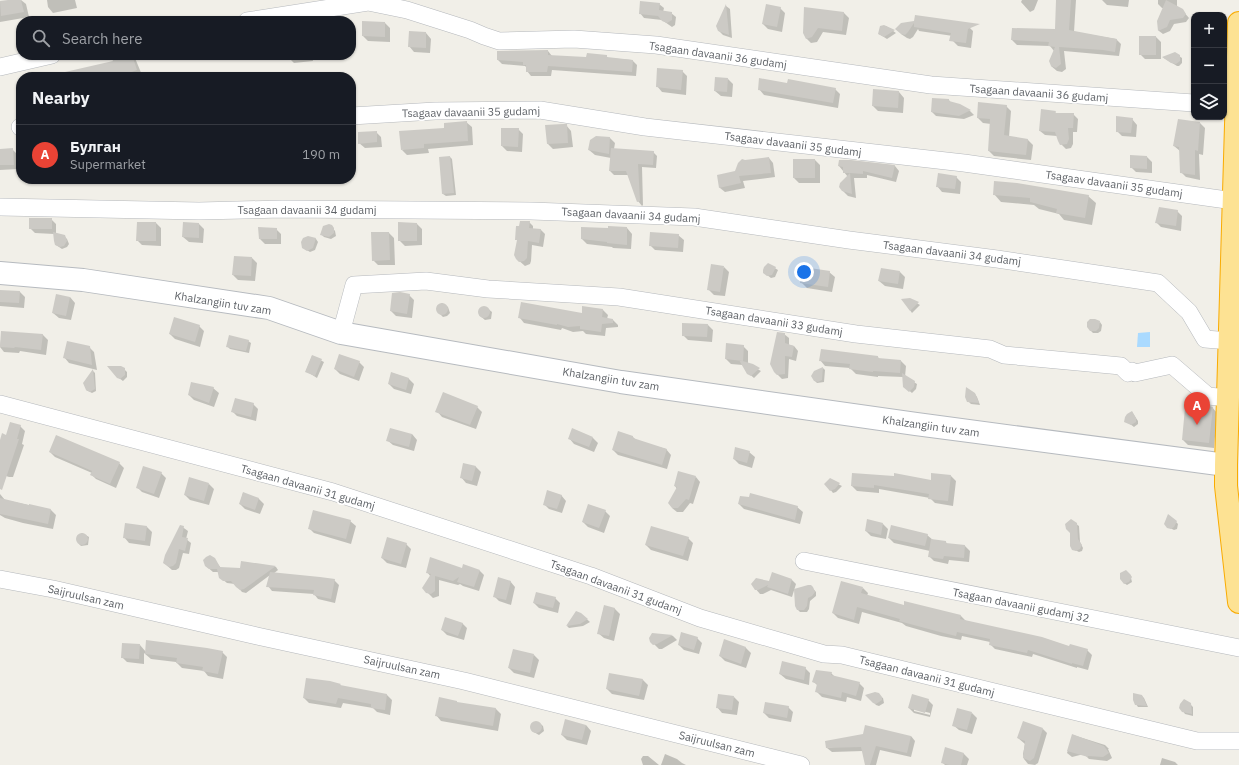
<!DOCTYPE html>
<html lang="en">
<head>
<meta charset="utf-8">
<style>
	body { margin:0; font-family:"IBM Plex Sans",sans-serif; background:#20242c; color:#f1f3f6 }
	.controls { position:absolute; right:12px; top:12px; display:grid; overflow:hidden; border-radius:8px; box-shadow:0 1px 3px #0004 }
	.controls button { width:36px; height:36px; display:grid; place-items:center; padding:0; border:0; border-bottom:1px solid #363941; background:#171b24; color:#f1f3f6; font:20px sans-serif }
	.you { position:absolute; left:804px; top:272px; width:14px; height:14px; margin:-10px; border:3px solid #fff; border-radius:50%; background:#1a73e8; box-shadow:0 0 0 6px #1a73e833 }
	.badge { display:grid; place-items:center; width:26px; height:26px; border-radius:50%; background:#ea4335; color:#fff; font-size:13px; font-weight:700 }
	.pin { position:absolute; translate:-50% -33px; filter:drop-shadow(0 1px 2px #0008) }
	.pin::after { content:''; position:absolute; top:21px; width:14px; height:12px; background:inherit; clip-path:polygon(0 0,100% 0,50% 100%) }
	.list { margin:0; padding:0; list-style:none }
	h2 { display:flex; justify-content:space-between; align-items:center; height:52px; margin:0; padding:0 16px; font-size:17px }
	h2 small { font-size:13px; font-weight:400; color:#9ea1a6 }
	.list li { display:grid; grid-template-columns:26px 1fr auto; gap:12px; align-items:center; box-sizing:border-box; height:60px; padding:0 16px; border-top:1px solid #363941 }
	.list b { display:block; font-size:15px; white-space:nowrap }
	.list p { margin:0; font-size:13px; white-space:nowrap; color:#9ea1a6 }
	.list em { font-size:13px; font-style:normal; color:#9ea1a6 }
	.icon { flex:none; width:22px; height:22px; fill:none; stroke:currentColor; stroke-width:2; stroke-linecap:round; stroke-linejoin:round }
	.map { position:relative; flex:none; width:1239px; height:765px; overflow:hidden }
	.search { position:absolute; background:#171b24; box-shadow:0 1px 3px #0004; left:16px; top:16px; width:340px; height:44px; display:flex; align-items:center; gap:10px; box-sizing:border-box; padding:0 14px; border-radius:16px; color:#9ea1a6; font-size:15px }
	.panel { position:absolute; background:#171b24; box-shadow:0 1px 3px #0004; left:16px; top:72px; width:340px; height:112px; border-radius:16px }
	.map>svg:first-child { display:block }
	.water { fill:#aadaff }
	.shadow { fill:#0003; fill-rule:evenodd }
	.building { fill:#cccac5 }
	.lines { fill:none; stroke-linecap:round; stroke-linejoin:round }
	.street-casing { stroke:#b5b8bc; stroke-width:18 }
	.secondary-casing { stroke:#b6babf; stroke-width:24 }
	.highway-casing { stroke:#f9ab00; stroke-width:24 }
	.street { stroke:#fff; stroke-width:17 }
	.secondary { stroke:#fff; stroke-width:22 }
	.highway { stroke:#fde293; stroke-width:22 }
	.labels { text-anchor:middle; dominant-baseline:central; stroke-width:3.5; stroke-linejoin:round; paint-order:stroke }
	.street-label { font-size:11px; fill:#5f6368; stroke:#fff }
</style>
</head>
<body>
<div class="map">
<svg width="1239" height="765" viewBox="0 0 1239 765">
	<rect width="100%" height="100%" fill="#f1efe8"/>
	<path class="water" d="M1150,332V347H1137L1138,333Z"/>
	<path class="shadow" d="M14,0H21L26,4L29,17L0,22V2Z
		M47,0H75L77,8L53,13L48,7Z
		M1022,0H1038L1034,10L1030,12L1021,2Z
		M1057,0H1076L1074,32L1116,39L1121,44L1119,56L1064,51L1066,69L1062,72L1057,71L1051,66L1054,51L1050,46L1017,45L1012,40L1056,30Z
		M1102,0H1129L1128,7L1107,5Z
		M1158,0H1177V7L1183,11L1189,18L1186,22L1174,24L1170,31L1163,34L1159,31L1158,22L1164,8H1162L1158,4Z
		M659,4L664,8L663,12L671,13L676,17L675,25L672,27L662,20L644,18L640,13Z
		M726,6L730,9L732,38L723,35L719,31Z
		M780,8L785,13L782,32L768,29L763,24Z
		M805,8L844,13L849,18L846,35L823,32L817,42L811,43L806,38Z
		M915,21L968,26L973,31L971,48L958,46L953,41V36L919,31L918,29L913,37L910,39L907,38L901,34Z
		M363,22L385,23L390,28V42L368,41L363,36Z
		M886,26L896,33L887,39L879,34Z
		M426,33L431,39L430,53L414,52L409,46Z
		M1156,37L1161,42V59H1145L1140,54Z
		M548,51L552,56L587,58L606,56L608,58L632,60L637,65L636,76L552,70L551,76H531L527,71V68L525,66L502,64L498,60Z
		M126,55H132L135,58L142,75L136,77H89Z
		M288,55H312L313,61L294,63L289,58Z
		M1179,56L1182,58V63L1179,66H1177L1164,58Z
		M682,71L687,76L686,95L662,92L657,86Z
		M52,74L55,77H33Z
		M162,74L164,77H153V75Z
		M728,79L733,84L732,97L721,96L715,91Z
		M788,84L835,89L840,94L838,108L764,95L759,89Z
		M874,91L899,92L904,98L903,113L878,111L873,106Z
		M949,100L951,103L960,105L970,111L974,115L964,119L936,116L932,112Z
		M1006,106L1011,111L1009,137L1028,140L1033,145L1031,160L994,156L989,151L991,124L983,123L978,118Z
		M1055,112L1057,114H1073L1078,119L1077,132H1073V144L1071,148L1066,149L1061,144L1057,136L1045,135L1040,131Z
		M1132,119L1137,125L1136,137L1122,136L1117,131Z
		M466,122L472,127L473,145L428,149L429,153L407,155L402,150L445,128Z
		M1200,123L1205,128L1203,155L1199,154L1200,180L1186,177L1181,172L1180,151L1174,146Z
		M566,125L571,131L573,147L553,149L548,144L546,126Z
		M518,129L523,134L522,152L507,151L502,146Z
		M376,132L381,137L382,147L365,148L359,143Z
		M351,135L355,137L356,148L351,149Z
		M610,138L615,143L614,149L653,152L657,156L656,168L642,167L643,205L642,206L638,201L628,175H614L610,171L611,158L595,155L589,150Z
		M12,149L17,154L18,169L0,170V150Z
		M450,157L452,159L456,195L446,196L443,194Z
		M1147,157L1152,162V173L1136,172L1131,167Z
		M769,158L773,163L775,177L743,181L745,188L725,192L720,188L718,176L735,172Z
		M815,160L820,165V183H799L794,178Z
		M839,166H895L899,171L896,182L867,175V178H854L856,198L848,196L843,191L848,177Z
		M956,177L961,182L960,194L942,192L937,186Z
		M994,194L1088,196L1096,203L1092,225L1064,220L1059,214L1039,209L1034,205L1001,202Z
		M1177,211L1182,216L1181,231L1161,227L1156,222Z
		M51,219L56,224V234L64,236L67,239L69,244L67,247L62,249L56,245L54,234L35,233L30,228Z
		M529,222L533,226V229L541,230L545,234L543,247L532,245L531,261L530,264L525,266L517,259L518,241L516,239Z
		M156,223L161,228V246L142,245L137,240Z
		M199,224L204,229L203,243L189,242L183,237Z
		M417,224L422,229V245L405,246L399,240Z
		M331,226L335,231L336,236L331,239L324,237L321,234Z
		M609,227L627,228L632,234L631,249L613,248L612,247L587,244L582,239L609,229Z
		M276,229L281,234V244H265L260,239Z
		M389,233L394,238L395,265H378L373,260Z
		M678,235L684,240L683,252L655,250L650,245Z
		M308,237L316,239L318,242L315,250L310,252L305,249Z
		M252,258L257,263L255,281L238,280L233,275Z
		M768,264L778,270L775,277L771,278L767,275Z
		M724,267L729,272L725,296L714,295L709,290Z
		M829,272L835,277L832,292L807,288L802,283Z
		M900,272L905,277L903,289L885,286L879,281Z
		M0,291L20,292L25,297L24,308L0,306Z
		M409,295L414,300L412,318L396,316L391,311Z
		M70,297L75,303L71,320L59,318L53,313Z
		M910,299L920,305L912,313L903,300Z
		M442,303L448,307L450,313L447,316L443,317L437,311V306Z
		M482,308H487L492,312L491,319L485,320L479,315V311Z
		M603,310L608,315L607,319L613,320L618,325V327L606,328L605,336L586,334L583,331L573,332L562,328L561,330L524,323L520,318L582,315Z
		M1100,322L1102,325L1101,331L1098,333H1093L1091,331Z
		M708,325L713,330L712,342L688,340L683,335Z
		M199,326L204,331L200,347L175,339L170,334Z
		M2,332L43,335L48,340L46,355L20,351L19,353L4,352L0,347Z
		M784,334L789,338V345L794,346L798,351L796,361L789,359L788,378L782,379L775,372Z
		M248,341L251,343L249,353L230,349L227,346Z
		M743,346L748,351V364L761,371L754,378L748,373L743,365L731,364L726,359Z
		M89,347L94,352L97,370L69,363L64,357Z
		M312,356L324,362L317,378L306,371Z
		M878,357L880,360L901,361L906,366L905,377L917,384L916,389L912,393L905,387L903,377L878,376V377L856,374L850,368L825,366L820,360Z
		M359,362L364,367L359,381L340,374L335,369Z
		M823,368L825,370L824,382L817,383L815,381Z
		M124,369L127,372V377L123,381L116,376Z
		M93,371L95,373L96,391L92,393L86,390Z
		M392,373L409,379L414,384L411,394L394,389L389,384Z
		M213,388L219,393L214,407L194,400L189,395Z
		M975,394L977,397L980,405L971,404L968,401Z
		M253,404L258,409L256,421L237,416L232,411Z
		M477,407L482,412L476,429L442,417L437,411Z
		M1212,407L1217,413L1214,448L1188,445L1183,440L1195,410Z
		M1132,412L1138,421V424L1134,427L1126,421Z
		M20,426L25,431L22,444L24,445L13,477H9L0,474V443Z
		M412,434L417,440L414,451L393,445L387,440Z
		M633,437L637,441L666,449L671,455L667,469L618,455L613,450Z
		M569,438H593L598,443L594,452L574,444Z
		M50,452L119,463L124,468L116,488L96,479L91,474L92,473L55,457Z
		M749,452L755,457L752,468L739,464L734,459Z
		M464,464L476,467L481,472L477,486L466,483L461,477Z
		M161,473L166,478L159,498L142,492L137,487Z
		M951,476L956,481L953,506L935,503L930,498L879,489V493L857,491L852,486L931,481Z
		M696,477L700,482L693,504L690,503L683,512H677L672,508L677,489L675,486Z
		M830,480L842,486L836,492L833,493L826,484Z
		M209,484L214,489L209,505L190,500L185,495Z
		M243,493L259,499L264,504L260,514L245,509L240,504Z
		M0,494L5,500L51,510L56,515L53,529L23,523L5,518L0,515Z
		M561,495L566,501L562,513L549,509L544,504Z
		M739,504L797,507L803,512L800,524L744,509Z
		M605,511L610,516L604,533L588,527L583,522Z
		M350,521L356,526L351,544L314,533L309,528Z
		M1176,522L1178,524L1177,529L1174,530L1168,527Z
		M883,524L888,529L886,539L871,536L866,531Z
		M1076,524L1079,526L1080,542L1083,548L1082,551L1079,552L1073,549Z
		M181,526L188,531L186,539L191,543L189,554L183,553L179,568L176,570H172L164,563Z
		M147,527L152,532L150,546L129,543L124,537Z
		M82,533L89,537L88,545L81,546L79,544L77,539V536Z
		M927,535L933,540L946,542L947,544L965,546L970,551L969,562L949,560L948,564L934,561L929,556L930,551L894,543L889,538Z
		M688,538L693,543L688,561L651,550L646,545Z
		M406,544L411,549L406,568L387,563L382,558Z
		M213,558L221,568L241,570L242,562L276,567L278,570L273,574L334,580L339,585L335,603L318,599L314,594L272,591L268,586L270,575L246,593L242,592L235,584L227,583L222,579L218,572H213L206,566Z
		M463,569L480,571L484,575L479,591L463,586L460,584L458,585L439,580V596L433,598L428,593L431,577L427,572Z
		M1130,574L1132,582L1127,585L1124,583Z
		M792,580L796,584L792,597L771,590L763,594H760L754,587L770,582Z
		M510,581L515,587L511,605L499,601L494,596Z
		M811,586L816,592V596L810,601L809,609L807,612H800L798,610Z
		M863,588L868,593L867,596L904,606L961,616L966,621L1070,647L1087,650L1092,655L1088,670L1077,667V668L1033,654L1032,657L995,649L990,644V642L962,636L961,640L941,636L906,626L902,623L862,612L859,624L838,618L833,613Z
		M555,598L560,603L558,613L539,608L534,603Z
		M604,607L615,609L620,614L614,641L604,638L598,633Z
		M581,614L590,622L583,626L569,628L567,626Z
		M462,623L467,628L464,640L447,635L442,630Z
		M653,634L673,636L677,640L662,649H659L654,644Z
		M697,638L702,643L699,654L684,650L679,645Z
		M725,641L746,648L751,653L746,668L725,661L720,656Z
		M140,645L146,652H222L227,657L223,679L208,676L204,671L182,668L176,662L151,659L144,653V664L127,662L122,657Z
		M534,655L539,660L534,678L514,673L509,668Z
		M805,668L810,673L809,685L786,679L780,674Z
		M831,673L835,677L859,683L864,688L861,701L847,697L846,702L822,697L817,692L818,686L814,682Z
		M643,680L648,685L644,700L612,694L607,689Z
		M340,685L342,687L387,695L392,700L390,715L377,712L373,708L343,703L341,708L309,703L304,698Z
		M875,693L883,698L884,703L879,706L876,705L867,695Z
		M1142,696L1144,698L1148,707H1138L1136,704Z
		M734,697L739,702L737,715L722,713L717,707Z
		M928,700L933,705L930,717L914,713L909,708ZM914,709L930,713V715L914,711Z
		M458,703L496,709L501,714L498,731L441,721L436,715Z
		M1190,704L1193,707V716L1185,714L1183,711Z
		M788,707L793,712L791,722L769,718L764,713Z
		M972,713L977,718L972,734L959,730L953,725Z
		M538,722L543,726L544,731L539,735L532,731L531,725L532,723Z
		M586,725L591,731L587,745L567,740L562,735Z
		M1043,729L1047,733L1038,763L1035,765L1028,764L1024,759L1023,754L1025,744L1018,738Z
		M1073,735L1105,745L1109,749H1108L1112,758L1107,761L1089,759L1084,754L1072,757L1067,753Z
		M911,736L915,741L911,757L880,750L876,765H866L863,751L832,752L827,748Z
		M946,749L964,754L969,759L967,765H945L942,762Z
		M665,754L677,759L682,763L686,765H661Z
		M643,756H648L659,765H643L641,759Z
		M1162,758L1175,762L1178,765H1160Z"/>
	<path class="building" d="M8,0H21L24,12L1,16L0,1Z
		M1056,0H1071L1069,30L1117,39L1115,52L1103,50L1059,47L1061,64L1056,68L1051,66L1049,61L1055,47L1048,46L1049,42L1011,40L1012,28L1055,29Z
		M1166,0L1183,9L1186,14L1183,18L1170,20L1167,27L1158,31L1157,21Z
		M640,1L660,3L659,10L672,12V20L667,23L662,21L658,16L639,14Z
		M726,4L729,35L718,31L716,26Z
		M766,4L781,7L777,27L762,24Z
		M804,7L844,12L842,31L818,28L812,37L806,39L803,33Z
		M915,15L980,24L968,29L966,43L949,41L951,33L914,27V23L908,32L905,35L901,34L895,29L901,23L914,21Z
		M362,21L385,22V37L362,36Z
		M884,25L895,30L884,37L878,34L880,26Z
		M409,31L426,32V48L408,47Z
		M1139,36H1156V55H1139Z
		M548,50V55L586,57L587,53L607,55V57L633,60L632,72L548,66L547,72H526V65H523V62L497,60V51Z
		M1175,52L1180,55V61L1176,64L1171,63L1162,57Z
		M123,55H132L137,70L118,77H66L65,72L113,61L112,59Z
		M657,68L683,70L681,90L656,87Z
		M715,77L728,78L727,92L714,91Z
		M759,78L787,83L788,79L836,88L833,103L758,90Z
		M873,89L899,91L898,108L872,106Z
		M932,98L949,99V101L960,104L971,110L959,116L931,112Z
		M978,102L1007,105L1004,135L1028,139L1026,155L988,151L990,119L977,118Z
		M1041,109L1056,111L1055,113H1074L1073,128H1068L1069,139L1067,144L1060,145L1058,141L1055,132L1039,131Z
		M1116,116L1133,118L1131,133L1116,132Z
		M1178,119L1200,122L1198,151L1195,150V175L1180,173L1179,147L1173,146Z
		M467,121L468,141L424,144V148L401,150L399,131L444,128V123Z
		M563,124H567L568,143L547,144L545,125Z
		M501,128H519L518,147L501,146Z
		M377,131V142L358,144V132Z
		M596,136L610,137L609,154L588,150L590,140Z
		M13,148L14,165H0V149Z
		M611,148L654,151L653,165L638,164L640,201L637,202L626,171H609Z
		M1130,155L1147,156V169L1130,168Z
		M450,156L454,193L442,194L439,157Z
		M769,157L771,173L739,176L741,183L719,188L717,175L735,171L738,163L742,159L745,160Z
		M793,159H815V178H793Z
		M839,160H851L895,165L892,178L863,171V174L850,173L852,194L842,191L839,187L840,183L850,173H843V167L838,166Z
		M938,173L957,176L955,189L936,187Z
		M994,181L1017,183L1089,195L1085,218L1056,213L1057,209L1030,202V198L993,195Z
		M1159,207L1178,210L1176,226L1155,223Z
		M29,218H52V229H29Z
		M520,221H530L529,228L541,229L539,243L528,241L527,258L524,261L519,262L516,259L514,255L517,240H515L516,226H519Z
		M137,222H156V241H136Z
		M183,222L199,223V238L182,237Z
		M398,222L417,223V241H398Z
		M329,224L332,225L334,228V233L329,237L320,235L323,226Z
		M608,226L627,227V245L607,243V242L581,239V227L608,228Z
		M258,227L277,228V239H259Z
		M53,232L65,235L67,241L64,246L60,247L55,245L54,241Z
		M371,232H389L390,260L372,261Z
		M650,232L679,234L678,248L649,246Z
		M308,236L316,238L313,248L307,251L302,248L301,242L303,238Z
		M234,256L252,257L251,276L232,275Z
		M768,263L776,267L772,275L767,276L763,273V270L764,267Z
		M711,264L724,266L720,292L707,290Z
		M803,267L830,271L828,287L800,283Z
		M881,268L900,271L898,284L878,281Z
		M0,290L20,291L19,303L0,302Z
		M400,292L410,294L407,314L390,311L392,293Z
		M56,294L70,297L66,316L52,313Z
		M910,298L919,302L910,311L901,299Z
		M521,302L582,313V306L603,309L602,317L613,319V323L602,324L601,332L580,329V326L568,327L557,324V325L518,318Z
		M436 309a6 6 0 1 1 12 0a6 6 0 1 1-12 0Z
		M478 312a6 6 0 1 1 12 0a6 6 0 1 1-12 0Z
		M174,317L200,325L195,342L169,334Z
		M1090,319H1095L1100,321L1099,328L1096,331H1090L1087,327V322Z
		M682,323L708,324L707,337L682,336Z
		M1,331L43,334L41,350L15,347L14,348L0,347Z
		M777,332L785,333V343L794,346L792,357L785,356V374L777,375L774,372L770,364Z
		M229,335L249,340L246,351L226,347Z
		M67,341L90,346L92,365L63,358Z
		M726,343L744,345L743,361L725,359Z
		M821,349L878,356V358L901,360L900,373L873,371V372L849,369L850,364L819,361Z
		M339,354L360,361L354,377L334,369Z
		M312,355L322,359L315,376L305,372Z
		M739,360L753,364L760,368L751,376L747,374Z
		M107,366H121L125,368V375L120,379L117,378Z
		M823,367L822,380L818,382L814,381L811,376L814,371Z
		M93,369L95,389L90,392L86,390L83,383Z
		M391,372L409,378L406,390L388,384Z
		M902,373L915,381L914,387L909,392L903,387Z
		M191,382L214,387L209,403L188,395Z
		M966,387L975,393L979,403L967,402L965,397Z
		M443,392L478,406L470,425L435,412Z
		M235,398L254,403L251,417L231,412Z
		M1195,402L1213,407L1209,443L1182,440L1185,408L1194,409Z
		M1132,411L1136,418V422L1131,425L1124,422L1125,417L1127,414Z
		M10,422L21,425L17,439H19L2,490L0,489V440L2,433L6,435Z
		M390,428L412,434L409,447L386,441Z
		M572,428L593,437L589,447L568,439Z
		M618,431L633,436V438L667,449L662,465L612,450Z
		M56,435L120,462L110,484L90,475L92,471L49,452Z
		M735,447L750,451L747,463L733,459Z
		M463,463L476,466L472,481L460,478Z
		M143,466L162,472L154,494L136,488Z
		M678,471L696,476L689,500L686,499L678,508H672L668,503L677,487L674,486Z
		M852,473L894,476V473L931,480V473L951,475L948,501L928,499L929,494L874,485V488L851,486Z
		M189,477L209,483L204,501L184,495Z
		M830,478L840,483L835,489L830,491L824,484Z
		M547,490L562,495L557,509L543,505Z
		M243,492L259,498L255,510L239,504Z
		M750,493L798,506L795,520L738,504L740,496L749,497Z
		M0,498L29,505V504L51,509L48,524L0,514Z
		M588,504L606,510L599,528L582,522Z
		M313,510L351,520L346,539L308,529Z
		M1168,514L1177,521L1174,527L1171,529L1167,528L1164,524Z
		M867,519L883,523L881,535L865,531Z
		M1071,519L1077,523L1078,539L1082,545L1080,549L1076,551L1072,550L1070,546V533L1066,529L1065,524Z
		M125,523L147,526L145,541L123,538Z
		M180,525L184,526L182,537L188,538L185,551L179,549L176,563L173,566L169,567L163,563L165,555Z
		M891,525L928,534L925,546L888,538Z
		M651,526L689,537L683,556L645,545Z
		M76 539a6 6 0 1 1 12 0a6 6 0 1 1-12 0Z
		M387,537L407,543L401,564L381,558Z
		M931,539L946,541V543L965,545L964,558L944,556L943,559L928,557Z
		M210,555L215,558L220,567L240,568L241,561L276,566L244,589L240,590L236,587L231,581H223L219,578L217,569H209L205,566L203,560L206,557Z
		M430,557L462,568L463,564L480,570L474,587L457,582L459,577L453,581L435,576V591L431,594L426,593L422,588L431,574L426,573Z
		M1126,570L1130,574L1132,577L1129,582L1124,584L1120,579V573Z
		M270,572L320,577L335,579L331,599L313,595L314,590L266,587Z
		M772,572L792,579L788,594L767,587L768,585L758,590H755L751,584L756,578L769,581Z
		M498,577L511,581L506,600L493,597Z
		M841,581L863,587L861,593L904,605V601L961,615L960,619L1042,637L1069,646L1070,644L1088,649L1083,666L1072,663V664L1028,650L1027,653L989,645L990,639L957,632L956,636L936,631L899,621L900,619L857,607L854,620L832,613Z
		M808,585H811L813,587L815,592L812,596L808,598L807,606L804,610H797L795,606L794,589Z
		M536,592L556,597L553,608L533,603Z
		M604,605L615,608L609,636L597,634Z
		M576,611L581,613L588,619L580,624L566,626Z
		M445,617L463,623L458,636L441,630Z
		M681,632L698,637L694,650L678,645Z
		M652,633L673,635L657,644L653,645L650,642L649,638Z
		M724,639L746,647L741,664L719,656Z
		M146,640L207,648L223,651L218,674L202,671L203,667L176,663L177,658L145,654Z
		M122,643L140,644L139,659L121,658Z
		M513,649L534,654L530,673L508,668Z
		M782,661L806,667L804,680L779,674Z
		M816,670L832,672L831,675L860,682L856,696L842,692L841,698L815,692L817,684L812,682Z
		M609,673L643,679L639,696L606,689Z
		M306,678L330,681L341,684L340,685L387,694L385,710L371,708V704L338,698L336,704L303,698Z
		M875,692L879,693L882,697V700L876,704L873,703L865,695Z
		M1133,693L1142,695L1147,706L1135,705L1133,700Z
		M718,694L734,696L732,710L716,708Z
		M912,694L929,699L925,713L908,708Z
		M439,697L457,701V702L496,708L493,726L435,716Z
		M1184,699L1191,703L1192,714L1182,712L1179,708L1180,704Z
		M765,702L789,706L787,718L763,713Z
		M957,708L972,712L967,730L952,726Z
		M565,719L586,725L582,740L561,735Z
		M530 727a6 6 0 1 1 12 0a6 6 0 1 1-12 0Z
		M1023,721L1043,728L1034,758L1030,761L1023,758L1025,741L1017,738Z
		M865,725L911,736L907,753L876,746L870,765H865L861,747L826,748L825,741L863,734Z
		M1072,734L1104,746L1109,753L1103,757L1088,756V757L1067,751Z
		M945,747L964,753L961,765H949L941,763Z"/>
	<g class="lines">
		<defs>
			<path id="street" d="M247,21L368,2L407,10L470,30L484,36L499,41L574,39L656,45L931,85L1194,103
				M0,67L52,55
				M351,116L435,111L540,110L645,127L964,163L1234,201
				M20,127L21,128
				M0,207L199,211L282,209L531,211L694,217L849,240L997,259L1158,283L1189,312L1205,339L1230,341L1239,338
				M341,333L354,285L426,281L488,289L619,297L856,334L990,349L1004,355L1121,366L1128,373L1132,371L1135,373L1172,365L1208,396L1228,398
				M0,404L333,492L591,576L700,618L824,654L842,655L1197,741H1239
				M804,561L1239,648
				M0,579L53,589L257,636L464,681L801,765"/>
			<path id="secondary" d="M0,273L83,280L269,308L341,333L621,382L916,424L1226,465"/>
			<path id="highway" d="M1239,23L1226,465V486L1239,602"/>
		</defs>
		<use href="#street" class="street-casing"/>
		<use href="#secondary" class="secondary-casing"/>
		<use href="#highway" class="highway-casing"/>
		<use href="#street" class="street"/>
		<use href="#secondary" class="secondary"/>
		<use href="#highway" class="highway"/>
	</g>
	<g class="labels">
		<g class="street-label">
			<text transform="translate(718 55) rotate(8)">Tsagaan davaanii 36 gudamj</text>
			<text transform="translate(1039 93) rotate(4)">Tsagaan davaanii 36 gudamj</text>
			<text transform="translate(471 112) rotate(-1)">Tsagaav davaanii 35 gudamj</text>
			<text transform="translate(793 144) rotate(7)">Tsagaav davaanii 35 gudamj</text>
			<text transform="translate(1114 184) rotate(8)">Tsagaav davaanii 35 gudamj</text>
			<text x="307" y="210">Tsagaan davaanii 34 gudamj</text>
			<text transform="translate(631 215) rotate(3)">Tsagaan davaanii 34 gudamj</text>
			<text transform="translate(952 253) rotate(7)">Tsagaan davaanii 34 gudamj</text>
			<text transform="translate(223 303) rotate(9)">Khalzangiin tuv zam</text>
			<text transform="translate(774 321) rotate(9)">Tsagaan davaanii 33 gudamj</text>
			<text transform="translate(611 379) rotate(9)">Khalzangiin tuv zam</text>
			<text transform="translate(931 426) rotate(8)">Khalzangiin tuv zam</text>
			<text transform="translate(308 487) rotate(16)">Tsagaan davaanii 31 gudamj</text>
			<text transform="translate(616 587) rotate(20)">Tsagaan davaanii 31 gudamj</text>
			<text transform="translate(86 597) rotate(13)">Saijruulsan zam</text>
			<text transform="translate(1021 605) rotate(11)">Tsagaan davaanii gudamj 32</text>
			<text transform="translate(402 667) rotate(12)">Saijruulsan zam</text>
			<text transform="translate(927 676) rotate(14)">Tsagaan davaanii 31 gudamj</text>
			<text transform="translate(717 744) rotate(14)">Saijruulsan zam</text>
		</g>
	</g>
</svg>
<div class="controls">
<button>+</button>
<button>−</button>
<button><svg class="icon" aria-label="layers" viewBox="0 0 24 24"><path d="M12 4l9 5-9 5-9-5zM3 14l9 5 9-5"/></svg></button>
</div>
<div class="you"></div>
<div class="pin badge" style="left:1197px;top:425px">A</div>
<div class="search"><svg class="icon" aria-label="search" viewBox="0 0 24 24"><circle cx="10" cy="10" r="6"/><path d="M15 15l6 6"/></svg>Search here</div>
<section class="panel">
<h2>Nearby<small></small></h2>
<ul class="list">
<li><span class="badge">A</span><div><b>Булган</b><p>Supermarket</p></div><em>190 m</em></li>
</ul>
</section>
</div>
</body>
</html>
